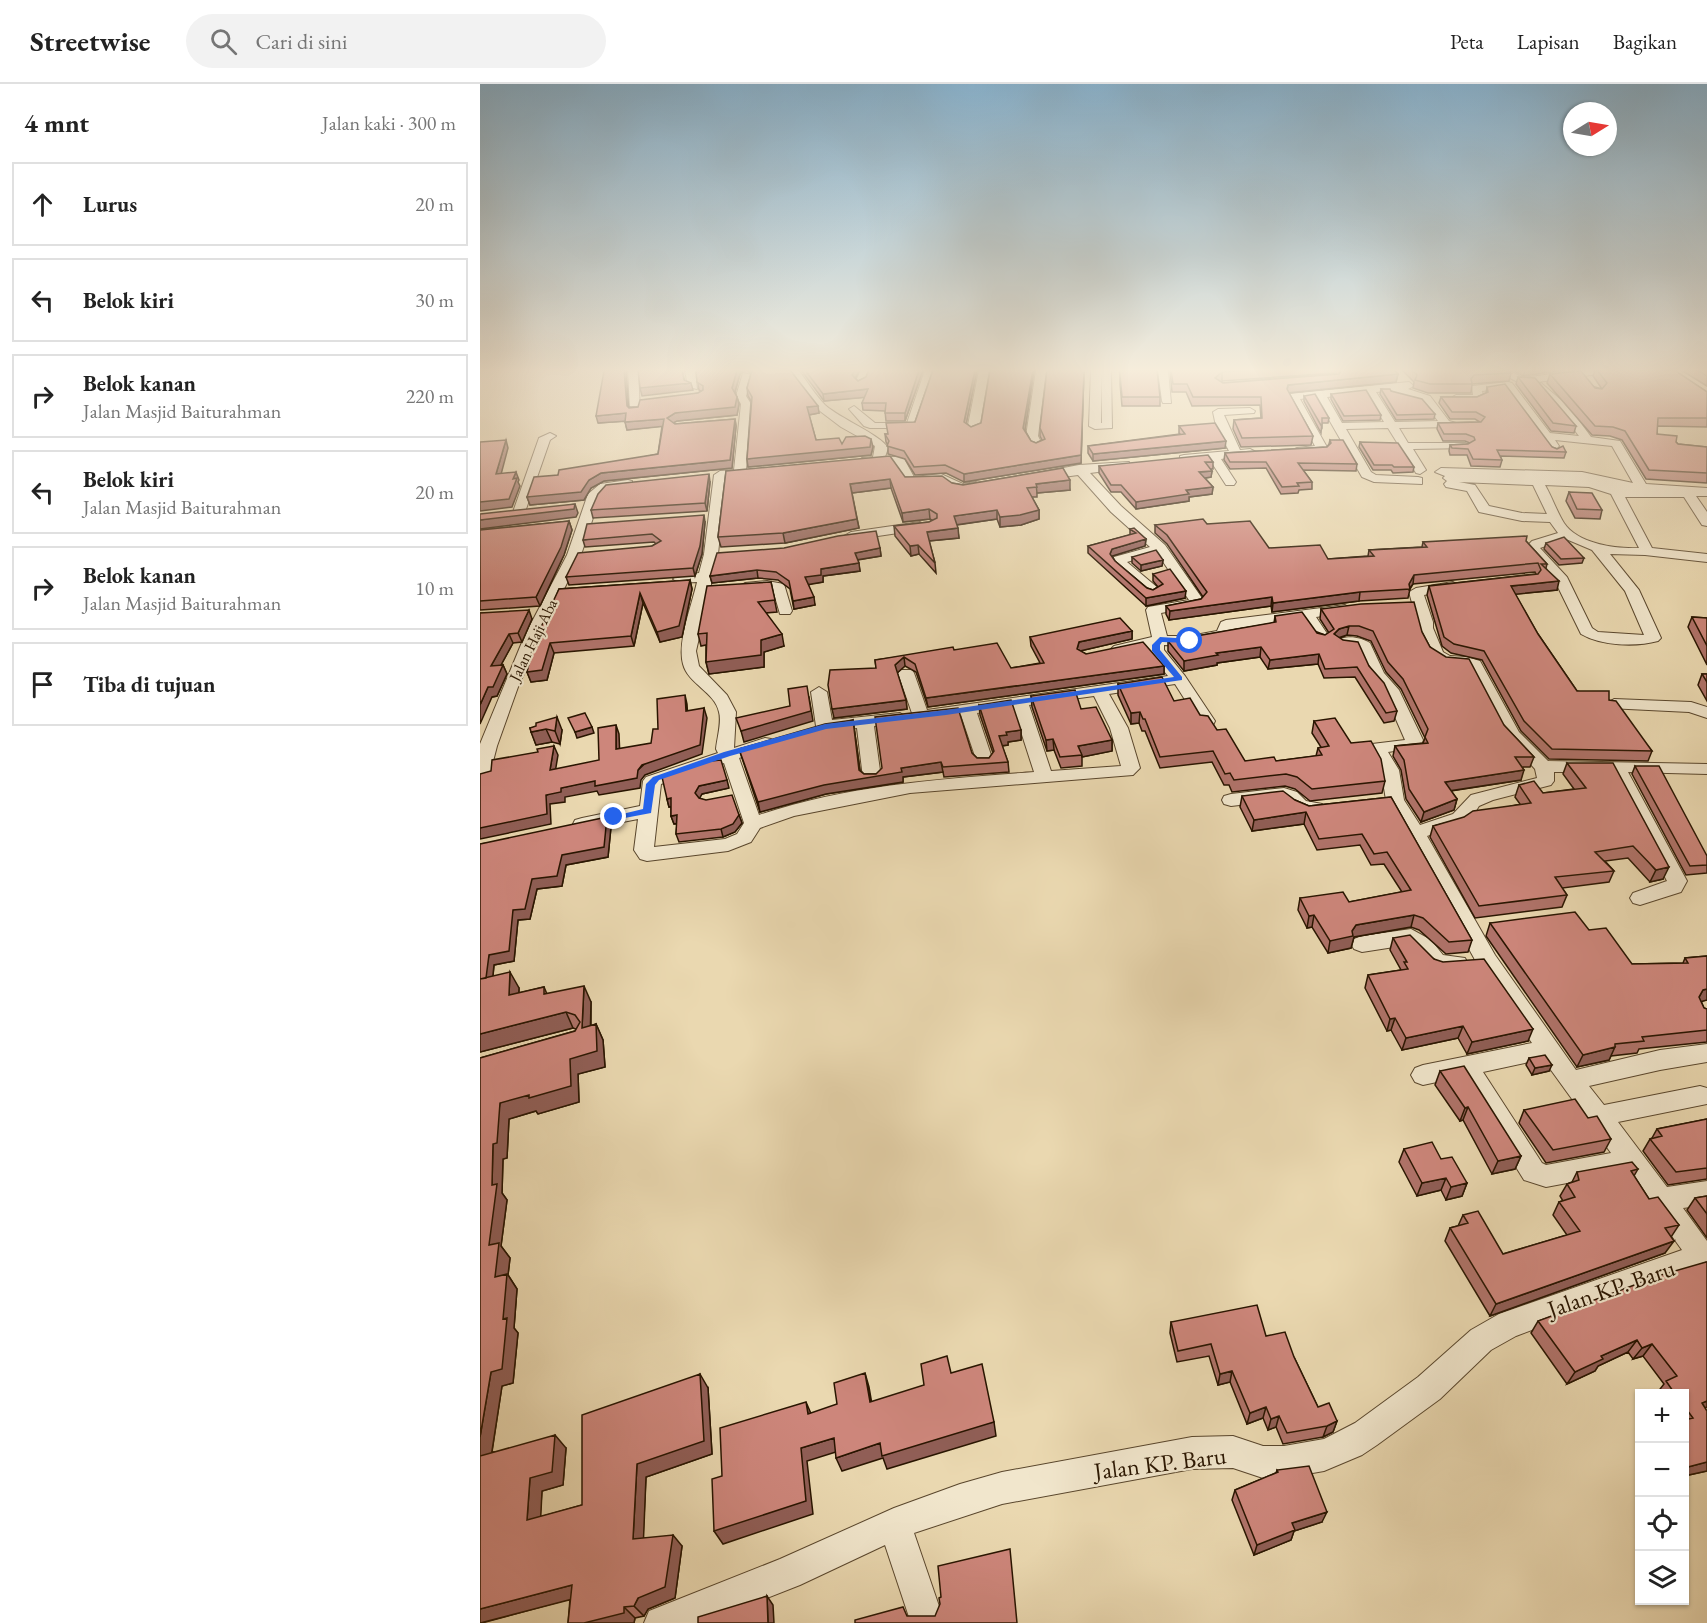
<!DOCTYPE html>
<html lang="id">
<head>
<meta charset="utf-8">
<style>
	body { margin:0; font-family:"EB Garamond",serif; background:#f2f2f2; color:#222 }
	.controls { position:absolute; right:18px; bottom:18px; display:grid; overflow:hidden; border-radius:0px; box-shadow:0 2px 4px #0004 }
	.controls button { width:54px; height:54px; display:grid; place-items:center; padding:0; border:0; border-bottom:2px solid #e0e0e0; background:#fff; color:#222; font:30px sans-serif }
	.compass { position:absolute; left:1083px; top:18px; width:54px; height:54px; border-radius:50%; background:#fff; box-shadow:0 2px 4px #0004; rotate:79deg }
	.stop { position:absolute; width:18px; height:18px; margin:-14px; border:4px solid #2563eb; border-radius:50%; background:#fff }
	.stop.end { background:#2563eb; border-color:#fff; box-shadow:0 2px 6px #0008 }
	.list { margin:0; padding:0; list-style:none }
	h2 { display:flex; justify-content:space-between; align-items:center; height:78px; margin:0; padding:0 24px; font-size:26px }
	h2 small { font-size:20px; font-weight:400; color:#767676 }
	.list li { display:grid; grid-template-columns:39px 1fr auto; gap:18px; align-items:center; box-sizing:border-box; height:84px; margin:0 12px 12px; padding:0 12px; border:2px solid #e0e0e0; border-radius:0px }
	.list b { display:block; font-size:22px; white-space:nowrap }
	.list p { margin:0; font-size:20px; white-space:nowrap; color:#767676 }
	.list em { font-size:20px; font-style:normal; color:#767676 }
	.icon { flex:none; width:33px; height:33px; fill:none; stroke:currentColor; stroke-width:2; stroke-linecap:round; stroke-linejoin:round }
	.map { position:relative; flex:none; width:1227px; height:1539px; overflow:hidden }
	header { display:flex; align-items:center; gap:36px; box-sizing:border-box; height:84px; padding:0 30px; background:#fff; border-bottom:2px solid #e0e0e0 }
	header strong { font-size:28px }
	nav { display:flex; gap:33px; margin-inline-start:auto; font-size:21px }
	.search { width:420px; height:54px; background:#f2f2f2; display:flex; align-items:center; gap:15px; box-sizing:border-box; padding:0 21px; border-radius:33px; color:#767676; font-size:22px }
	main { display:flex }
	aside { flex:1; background:#fff }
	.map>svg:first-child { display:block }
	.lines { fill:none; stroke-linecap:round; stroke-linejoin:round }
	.street-casing { stroke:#59462c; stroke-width:2 }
	.street { fill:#f1e6cc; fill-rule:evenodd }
	.wall { fill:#b0736a; stroke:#291500; stroke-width:1.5; fill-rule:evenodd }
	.shaded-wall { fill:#905e56; stroke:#291500; stroke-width:1.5 }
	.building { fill:#cd867b; stroke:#291500; stroke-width:1.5 }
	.route { fill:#2563eb }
	.labels { text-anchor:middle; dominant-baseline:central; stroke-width:4.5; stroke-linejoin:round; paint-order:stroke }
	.far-street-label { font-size:16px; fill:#291500; stroke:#f1e6cc }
	.near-street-label { font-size:24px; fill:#291500; stroke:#f1e6cc }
</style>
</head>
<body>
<header>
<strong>Streetwise</strong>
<div class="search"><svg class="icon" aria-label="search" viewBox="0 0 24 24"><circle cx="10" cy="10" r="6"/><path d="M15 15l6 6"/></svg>Cari di sini</div>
<nav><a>Peta</a><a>Lapisan</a><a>Bagikan</a></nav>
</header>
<main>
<aside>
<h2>4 mnt<small>Jalan kaki · 300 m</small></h2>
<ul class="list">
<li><svg class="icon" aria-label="ahead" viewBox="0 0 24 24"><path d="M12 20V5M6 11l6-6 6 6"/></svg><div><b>Lurus</b></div><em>20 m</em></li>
<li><svg class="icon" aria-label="left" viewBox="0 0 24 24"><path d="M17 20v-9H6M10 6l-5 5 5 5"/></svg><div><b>Belok kiri</b></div><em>30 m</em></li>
<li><svg class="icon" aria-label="right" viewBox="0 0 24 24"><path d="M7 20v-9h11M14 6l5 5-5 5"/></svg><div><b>Belok kanan</b><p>Jalan Masjid Baiturahman</p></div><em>220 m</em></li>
<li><svg class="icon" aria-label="left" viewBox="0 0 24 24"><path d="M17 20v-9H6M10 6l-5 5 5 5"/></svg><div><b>Belok kiri</b><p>Jalan Masjid Baiturahman</p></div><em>20 m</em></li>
<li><svg class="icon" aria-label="right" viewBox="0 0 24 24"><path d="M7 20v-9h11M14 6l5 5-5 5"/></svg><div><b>Belok kanan</b><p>Jalan Masjid Baiturahman</p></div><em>10 m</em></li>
<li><svg class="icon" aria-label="arrive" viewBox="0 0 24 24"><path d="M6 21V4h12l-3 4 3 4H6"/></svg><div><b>Tiba di tujuan</b></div></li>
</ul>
</aside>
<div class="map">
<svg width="1227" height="1539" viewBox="0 0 1227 1539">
	<rect width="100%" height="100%" fill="#ead8b0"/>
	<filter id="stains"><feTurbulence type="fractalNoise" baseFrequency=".00333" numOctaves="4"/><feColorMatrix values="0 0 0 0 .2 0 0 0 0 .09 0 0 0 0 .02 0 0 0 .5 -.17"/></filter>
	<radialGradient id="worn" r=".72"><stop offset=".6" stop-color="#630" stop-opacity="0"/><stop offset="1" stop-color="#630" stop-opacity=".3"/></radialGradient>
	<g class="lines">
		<defs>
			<path id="street" d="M148,286H158L160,327L155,330L150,327Z
				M205,286H215L217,305L208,303Z
				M308,286H318C327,297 335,311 345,321C359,334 401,351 408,364L405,373H423L434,393L461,390L483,400L496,398L502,402L500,405L481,408L459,398L430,401L426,400L415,380H382V374L393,373L395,362L361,343L336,324Z
				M381,286H391L385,299L380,302L375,299Z
				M445,286H455L435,344H390L384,342L369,325L374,322L395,339H427Z
				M499,286H509L499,346L493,349L487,346Z
				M556,286H566L558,352L563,362L557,365L553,364L546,352Z
				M611,286H631L632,344L615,345L609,342ZM621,287L622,339H621Z
				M678,286H688L691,319H683L682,317Z
				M1014,286H1028L1043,294L1102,286H1132L1127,289L1042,300Z
				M263,289L272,291L266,312L271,320L266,386H274L276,389L270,393L246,394L238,470L216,567L219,582L247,611L256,628L254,664L285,654L291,655L294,659L291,663L259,674L279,731C367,701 461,695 554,688L533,623L497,629L513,677L510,681H498L481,631L440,636L434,635L418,589L420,586H432L434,589L447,626L688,592L668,567V563L639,570L631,565L634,562L672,553L666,526L668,523L709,516L677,469L647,478L678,504L680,507L678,510H668L636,483L632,476L634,473L670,463L631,428L598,391L561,396L555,392L557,389L599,381L649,378V384L610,389L641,422L685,461L724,517L720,522L681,529L687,552H710L737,547L741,538L746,536L865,521L872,525L865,529L836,533L850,554L842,559L837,557L822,535L753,545L749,553L710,562L684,561V566L705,592L735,637L733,641H721L695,600L629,610L648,644L660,684L653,691L430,709L314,732L280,744L271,758L248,767L167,777L160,775L154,766L158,735L102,746L95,744L93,740L95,736L102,734L160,722L163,697L166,693L238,669L236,665C237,654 242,638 239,628C235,608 208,600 203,580C197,558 212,521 217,498L200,499L193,495L200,491L219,489L224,470L234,391L240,387L254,386L261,320L256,312ZM614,612L630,644L641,682L571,687L549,621ZM244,679L264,739L257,750L245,755L174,763L181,700Z
				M929,298L934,302L928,305L950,312L969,337L980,340L974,343L919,344L928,359H985L991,362L989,364L933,365L946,386L940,390L936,389L908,344L866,345L891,388L896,391L938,393L942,394V400L894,398L882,393L836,313L820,315L848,365C840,371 819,373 811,367L817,364L835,362L808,312L809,310ZM911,307V310C942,316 938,310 958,337L915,338L896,308ZM886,309L904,338L862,339L847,313Z
				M1028,298L1032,299L1070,349L1099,352C1086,334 1072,321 1057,304L1056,302L1061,299L1088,322L1111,353L1140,357L1166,400L1227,404V412H1216L1227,428V442L1222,441L1204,413H1145L1172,464L1227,470V478L1165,471L1130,470L1159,506L1181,554L1178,557C1156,563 1121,562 1101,550L1074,495L1045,464L1052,457L1078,449L1070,438L1042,437L999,428L987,407L966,403L964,400L967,397L963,394L965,392L955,388L961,384L1102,388L1153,399L1132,362L1075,356L1079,362L1077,364H1069L1025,304L1002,307L1004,314C997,319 978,319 971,314L976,311H993L992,302ZM979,398L1053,401L1067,430L1042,429L1009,422L995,401ZM1065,401L1109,403L1131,410L1159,464C1136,465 1098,460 1084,439C1077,428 1072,413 1065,401ZM1086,455L1112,466L1145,507L1164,551L1118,548L1112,544L1087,493L1060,464Z
				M770,324L775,327L774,329L744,331L760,366L770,365L776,368L770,371L741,375L756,398L754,401H746L730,376L700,378V372L704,371L749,367L736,342L733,328L738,325Z
				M70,349L76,352L70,356L45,428L39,432L34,431L33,428L59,354Z
				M148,396L152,397V403L127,406L120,412L101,471L61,551L38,603L17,662L9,693L6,697L0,699V660L45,551L87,471L108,410L120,400Z
				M440,438L447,442L445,445L371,456L364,452L371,448Z
				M287,497L304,500L312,527L310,530H300L293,506L265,507L258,503L265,499Z
				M973,498L980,502L978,505L944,511L953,538V544L963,568L970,572L987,573L1000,577L1039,648L1068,677L1227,680V690L1148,688L1207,797L1201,808L1160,821L1153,819L1150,814L1153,809L1187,797L1130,688H1074V697L1071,701L1013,716L999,722L991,735L980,742L947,752L1015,871L1096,986L1180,966L1227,960V978L1180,986L1109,1002L1124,1021L1220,1002L1227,1004V1020L1138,1038L1187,1103L1227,1097V1121L1203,1124L1227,1157V1192L1217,1188L1172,1201L1036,1252L1011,1266L960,1315L897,1361L882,1371L844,1387L804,1394H783L753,1384L712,1385L522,1420L434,1449L461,1528L457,1539H431L405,1461L320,1501L224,1539H164L169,1527L300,1475L414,1424L480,1400L522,1388L712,1353L753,1352L783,1362H804L844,1355L875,1339L938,1293L991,1246L1019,1230L1202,1166L1146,1088L1066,1103L1044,1096L980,993L943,1001L935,998L931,991L935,984L943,981L1052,959L999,883L906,716L901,686L889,664L892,660L925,656L904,608L889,591L878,565L863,564L855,559C864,550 880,553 890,559L904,589L919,606L943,656L940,663L908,668L919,686L924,716L940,741L973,730L991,711L1057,694L1055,685L1023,650L988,583L956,578L944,562L929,508L936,504ZM1063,975L1131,1069L1066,1081L1062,1079L1003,988Z
				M339,603L347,608L352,636L420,629L428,634L420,639L394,642L401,694L398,698H386L383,694L377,644L348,647L339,646L336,642L331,608Z
				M1134,615L1211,618L1227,623V634L1209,628L1128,624L1126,620Z
				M804,704L817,708L826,717L842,720L844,724L842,728C823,733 816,728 804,716L751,722L744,720L742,716L744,712L751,710Z
				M931,845L951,856L963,871L985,874L988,880L985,886C953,895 948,877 927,861L882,868L874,865L871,860L874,855L882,852Z"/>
		</defs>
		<use href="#street" class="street-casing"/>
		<use href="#street" class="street"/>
	</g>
	<path class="wall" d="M216,286H266L260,290L255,308L257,313L259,320L257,331L197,337L194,338L195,340L255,335L256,342L252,384L124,397L111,404L104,416L50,421L47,413L78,391L178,370L182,342L147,346L145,337L118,339L148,323H158L218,309L221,307L219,306Z
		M266,286H310L339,329L329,331L336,356L362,360L393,363L391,371L268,383L267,375L271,317L268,312L267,304L271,290Z
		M321,286H380L375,294L378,297L386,293L389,286H443L425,337H406L405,327L383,326L382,319L385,313L344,317Z
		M453,286H497L486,339L491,343L501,339L554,286L545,346L551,357L556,359L562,356L560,352V344L604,286L601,379L484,398L466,389L435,391L425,375L408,370V361L406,358L405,350H407L435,338Z
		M640,286L680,313V322H642L640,300Z
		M690,286H914L918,290L916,298L809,309L833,352L831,361L761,363L753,345L754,336L781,334L780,321L712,322L706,308H692ZM854,289L856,290L743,299L741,298L742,297Z
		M922,286H1027L1031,289L1029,297L992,300L991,309H948L933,304L934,298Z
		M1033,286H1083L1043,292Z
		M1115,286H1194L1227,308V343L1177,342V350L1196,358L1198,360L1227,363V399L1166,395L1142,356L1130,352L1112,351L1067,299L1070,290L1122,305L1113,292Z
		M1201,286H1227V302Z
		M1038,293L1096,342L1094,349L1071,347L1036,300Z
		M1007,303L1072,363L1086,368L1084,374L1020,372L1022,376L1020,383L991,382L987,371H970L969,367L970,361L988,360L990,359L985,357H963L957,345L958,339L1000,338L995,335H970L959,319L961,313H997L1006,309Z
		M901,305L911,307L955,330L954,335L916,336L900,310Z
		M851,310L901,331L900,336L863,337L851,315Z
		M824,312L849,334L848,339H842L841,349L824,317Z
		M699,342L745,364L613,377L608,369V362L700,350L699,349Z
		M850,356L877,380L876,387L823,386L832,398V405L819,406L818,409L801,410L786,384L750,385L744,376L745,369L847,363L849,360Z
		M880,358L934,383L933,388L913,389L911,386H893L879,363Z
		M733,378V385H730L732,387L731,393L725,394L733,403L732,410L709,413V417L656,425L641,408H631L619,389V382Z
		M583,384L590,406L557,409V413H552L559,426V435L541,441L520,443L517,435L477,441L479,454L449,457L455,479L456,489L439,470L431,472L415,452L414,442L449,438L452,436L450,435L423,438L411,404L372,409L379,444L305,459L241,463L238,453L246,387L425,393L472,399L483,401Z
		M230,398L227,427L113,434L111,426Z
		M1089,408L1122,426L1120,435L1095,434L1086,417Z
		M89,437L92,446L84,471L60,522L0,526V446Z
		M225,438L222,470L215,492L89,501L86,493L172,462L176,460L174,458L105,463L103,456Z
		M727,440L789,464L848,475L888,472L889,466L942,463L943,458L1046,457L1067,480L1066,484L1077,506L1035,510L1058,550L1097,607L1129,616L1172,667L1168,677L1069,675L1041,647L1002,576L971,569L962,562L947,511L949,502L1056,490L1055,488L933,500L930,505L928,514L879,517L792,528L791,522L689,536L686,530V522L721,515L723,513L687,460L675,449V441Z
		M650,445L666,455L665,462L632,472L635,477L667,504L673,506L678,503L673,497V490L705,514L666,522L608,469V462L650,451Z
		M1066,459L1104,474L1102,479L1079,481L1064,465Z
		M400,464L401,472L378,476L380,487L343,492V498L328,500L335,521L314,525L310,505L298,496L278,494L232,499L230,492Z
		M652,473L683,476L682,482L661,487L652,479Z
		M210,496L212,505L202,553L180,558L163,519L154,562L74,569L67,596L51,598L47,588L79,505Z
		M291,498L297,528L286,529L304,562L284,568V583L229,590L226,578V561L221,562L218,550Z
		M841,525L942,548L950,563L1054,673L1050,683H1043L1041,696L971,707L977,715L974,726L941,738L926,715L921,686L913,672L915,662L943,659L945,654L921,605L906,588L891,557L877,552L867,551L860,554L889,582L917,627L914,637L904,639L875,593L844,594L838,580L788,585L780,573L737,579V581L704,587L688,567V557L794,539L795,532L845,551L849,549L840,535Z
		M0,529L52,535L42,558L33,559L21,581H23L27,590L17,612L12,613Z
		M1212,533L1227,534V581L1208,543Z
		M652,547V555L600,567L606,570L684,582V590L448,623L436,588L425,582L417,589L426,616L427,625L354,634L396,584L395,576L474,566L531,584L560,579L551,562L550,553Z
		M1222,590H1227V617L1218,601Z
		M638,600L694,617L720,631L737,646L765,677H796L836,672L838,664L841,663L832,649L834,637L871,659L905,697L902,709L830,717L815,705L805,702L752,708L749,701H744L732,678L680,684L665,647H662L659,639L651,640L638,611Z
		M551,612L601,625L632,656V667L602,673V682L581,684L574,666L567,667L552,623Z
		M499,621L541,646V656L528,658V661L522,662L528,678L529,688L464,693L463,688L423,693V698L346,710L280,728L259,665L373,636L380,686L384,690H396L492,669L497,674H509L513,669L500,631Z
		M50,644L82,646L80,660L72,658L56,661Z
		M1087,679L1183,795L1170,798L1148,774L1125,777L1134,787L1129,798L1082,804L1087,811L1082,823L995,834L950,753L953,742L1040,720L1035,713L1039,701L1063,709L1094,705L1083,690Z
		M1155,682L1227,772V789L1206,791L1152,690Z
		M249,704L222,710L219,714L259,731L262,739L255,748L243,753L199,758L196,750L197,740H194L191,732V723H189L187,715Z
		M762,712L815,716L829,722L911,713L992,856L988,868L966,870L939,846L931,843L874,853L871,864L848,869L832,843L827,844L818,826L820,814L869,818L922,808L904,780L891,781L880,761L837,766L824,740L772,747L760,723Z
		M131,743L128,773L86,781L82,802L57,805L50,835L38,836L34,877L14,881L13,892L39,904V909L64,903L67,910L111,918V942L116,940L123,956L125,983L98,990L99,1018L58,1030L56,1027L29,1035L27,1074L23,1075L22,1109L27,1116L21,1162L30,1174L28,1191L37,1205L34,1244L38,1249L33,1299L22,1302L12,1368L86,1364L83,1401L62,1407L60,1433L102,1421L228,1304L232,1370L166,1393L163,1454L202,1462L195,1514L168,1525L164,1532L155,1534L154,1539H88L90,1515L2,1539L0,974L95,947L96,945L93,944L0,968V760Z
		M1010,839L1109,846L1152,880L1203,879L1205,874L1227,872V916L1221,917L1224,924L1227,925V958L1159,965L1157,969L1131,972L1129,976L1097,983L1006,852Z
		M913,854L954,875L1048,957L987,970L978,954L922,966L911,946L907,947L885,904L888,891L921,886L910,866Z
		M1049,974L1069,987L1052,991L1046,981Z
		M960,987L1041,1072L1035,1085L1012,1090L983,1036L980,1037L955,1001Z
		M1044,1026L1131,1055L1124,1068L1066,1079L1039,1039Z
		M1227,1035V1095L1188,1101L1163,1067L1170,1055L1172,1054L1177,1045Z
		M924,1065L961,1075L987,1099L982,1112L966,1116L961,1106L937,1112L919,1078Z
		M1158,1085L1154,1092L1169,1115L1199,1141L1191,1153L1185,1169L1010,1232L965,1157L970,1144L978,1142L983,1131L1023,1170L1087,1151L1073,1131L1079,1118L1083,1117L1080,1112L1087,1100L1092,1098L1097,1088Z
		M1227,1112V1154L1207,1126L1215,1114Z
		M1227,1178V1323L1225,1324L1227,1387L1204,1392V1310H1177V1309L1184,1300L1163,1272L1153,1275L1148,1268L1118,1282L1115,1287L1087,1300L1051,1249L1058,1237Z
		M691,1238L786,1252L814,1273L838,1323L857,1337L853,1348L843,1353L803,1360L796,1343L788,1346L783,1334L767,1340L750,1298L738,1301L729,1272L697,1278L690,1249Z
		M797,1386L842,1438L814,1447L811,1456L774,1471L752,1416L755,1406L796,1389Z"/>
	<path class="shaded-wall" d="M144,286H146L149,329L147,322Z
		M202,286L205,300L211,299L213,306L162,312L160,304Z
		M257,286H266L260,290L254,311L252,304Z
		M375,286H380L373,298L372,291Z
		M439,286H443L425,337V329Z
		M495,286H497L485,346L484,338Z
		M553,286H554L544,352L543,344Z
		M604,286L601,379L484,398V390L601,371Z
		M1045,286H1083L1043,292Z
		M742,288V297L735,303V294Z
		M918,290L916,298L807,309L806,313L808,301Z
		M388,305L389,313L344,317L343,310Z
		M257,313L259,320L257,331L197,337L189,341L187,334L195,329Z
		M338,322L339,329L328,331L327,323Z
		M146,329L148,337L118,339L116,332Z
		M184,335L186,342L147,346L145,338Z
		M255,335L256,342L252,384L124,397L111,404L104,416L50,421L47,413L109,396L121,389L250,376Z
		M391,355L393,363L391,371L268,383L267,375Z
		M26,356L28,364L19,398L16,390Z
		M746,357L745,364L613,377V370Z
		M732,387L731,393L719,395V388Z
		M36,388L39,396L38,398L40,402L32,423L0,427V418L33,395Z
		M229,390L230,398L227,427L225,419Z
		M410,395L411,404L372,409L370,400Z
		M590,396V406L557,409L556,400Z
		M733,403L732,410L709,413V417L656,425V418L706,406Z
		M95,420L98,429L96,433L0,445V436Z
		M449,425L450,435L423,438L422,429Z
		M517,426V435L475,441L474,432Z
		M559,426V435L541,441L520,443V433Z
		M224,431L225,438L222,470L215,492L213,484Z
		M377,435L379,444L305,459L303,449Z
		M89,437L92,446L84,471L60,522L56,513Z
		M478,444L479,454L448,457L447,448Z
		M666,455L665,462L632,472L630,477V470L632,465Z
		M438,461L439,470L431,472L430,462Z
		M400,464L401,472L376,476L375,469Z
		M683,476L682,482L661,487V481Z
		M379,479L380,487L343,492V498L326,501L325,493L341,485Z
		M277,486L278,494L232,499L230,492Z
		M934,491L933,500L929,505V500Z
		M210,496L212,505L202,553L180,558L177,548Z
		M1079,497L1077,506L1028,511L1031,502Z
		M706,507L705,514L666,522V514Z
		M880,508L879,517L792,528L793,519Z
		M160,509L163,519L154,562L151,552Z
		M334,513L335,521L314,525L313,517Z
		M792,513L791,522L689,536L690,527Z
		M49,526L52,535L42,558L38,549Z
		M869,542L867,551L858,554L854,550L859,545Z
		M652,547V555L600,567L597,565L599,558Z
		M29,550L33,559L15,592L11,582Z
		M302,550L304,562L284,568V583L229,590L226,578L281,556Z
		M70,559L74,569L67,596L51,598L47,588Z
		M781,563L780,573L737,579V581L704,587V577L736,569Z
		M839,570L838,580L788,585L790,576Z
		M424,573L425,582L416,590L415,581Z
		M23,581L27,590L17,612L12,613L0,640V621L8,603Z
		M684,582V590L448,623L446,614Z
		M205,611L207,620L208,637L206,627Z
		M329,613L333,637L264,658L261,647Z
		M426,616L427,625L354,634L352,625Z
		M224,624L227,634L222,670L165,691L161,696L160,704L119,711L117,707L85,713V718L70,720L71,740L0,755V744L81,704L158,686Z
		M660,628L659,639L651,640V629Z
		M77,633L82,646L80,660L75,647Z
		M373,636L381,694L421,684L461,678L463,688L423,693V698L346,710L280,728L278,718Z
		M136,641L139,650L140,674L136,665Z
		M112,643L114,649L97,654L95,648Z
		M66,645L72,658L56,661L51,648Z
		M541,646V656L528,658V661L520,662L519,652L526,648Z
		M573,655L574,666L567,667L566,656Z
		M632,656V667L602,673L598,662Z
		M74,662L78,671L74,695L70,686Z
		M1044,686L1041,696L962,708L965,698Z
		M247,696L249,704L222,710L218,717L215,709L219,702Z
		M191,714L194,722L189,723L187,715Z
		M977,715L974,726L941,738L944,728Z
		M826,728L824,740L772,747L774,736Z
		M197,731L199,739L194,740L191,732Z
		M259,731L262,739L255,748L243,753L241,745Z
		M127,733L131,743L128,773L86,781L82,802L57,805L50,835L38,836L34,877L14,881L11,910L0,912L9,871L33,826L52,795Z
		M1189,783L1183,795L1170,798L1176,786Z
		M834,831L832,843L827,844L829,832Z
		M934,831L931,843L874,853L871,864L848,869L850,857L872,847L876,841Z
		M30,888L39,904L38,927L29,911Z
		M104,902L111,918L110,960L102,944Z
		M1227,905V916L1216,919L1223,906Z
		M86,928L93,944L0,968V950Z
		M915,934L911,946L907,947L910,935Z
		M116,940L123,956L125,983L98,990L99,1018L58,1030L56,1027L29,1035L27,1074L23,1075L22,1109L27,1116L21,1162L30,1174L28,1191L37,1205L34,1244L38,1249L33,1299L22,1302L9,1386L0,1376V1353L11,1288L23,1235L9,1161L12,1101L13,1060L20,1019L90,975Z
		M983,942L978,954L922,966L926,954Z
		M1053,945L1048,957L987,970L992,958Z
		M1135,963L1129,976L1097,983L1103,971Z
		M1072,981L1069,987L1052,991L1055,984Z
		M988,1023L983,1036L980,1037L985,1024Z
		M1041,1072L1035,1085L1012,1090L1018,1077Z
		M966,1094L961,1106L937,1112L942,1099Z
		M987,1099L982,1112L966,1116L971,1103Z
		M1194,1157L1185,1169L1010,1232L1016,1220Z
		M1157,1256L1148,1268L1118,1282L1115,1287L1087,1300L1095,1288L1121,1272Z
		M1172,1260L1163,1272L1153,1275L1162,1264Z
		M752,1287L750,1298L738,1301L740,1290Z
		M385,1289L389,1303L394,1332L390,1318Z
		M220,1290L228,1304L232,1370L166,1393L163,1467L153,1455L157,1380Z
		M1227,1317V1323L1212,1330L1222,1319Z
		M326,1318L332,1332L328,1330Z
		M786,1323L783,1334L767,1340L770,1329Z
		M799,1332L796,1343L788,1346L791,1335Z
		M857,1337L853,1348L843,1353L847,1342Z
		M514,1338L516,1352L407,1385L403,1374L362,1387L356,1374L400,1359Z
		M75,1351L86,1364L83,1401L62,1407L60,1448L47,1436L50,1394Z
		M354,1354L359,1367L327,1377L333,1430L243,1460L234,1447L321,1364Z
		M1227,1378V1387L1204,1392V1386L1208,1383Z
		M847,1428L842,1438L814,1447L811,1456L774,1471L777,1461L812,1439Z
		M193,1451L202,1462L195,1514L168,1525L164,1532L154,1522Z
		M92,1501L104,1512L0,1539V1525Z
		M287,1512L293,1521L294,1539H288Z
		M144,1523L155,1534L154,1539H104Z"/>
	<path class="building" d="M122,286H144L147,322L149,324L158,323L160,316L218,309L223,306V302L217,298L216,286H257L252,304L257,313L255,323L195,329L187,334L195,340L255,335L250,376L121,389L109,396L101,408L47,413L54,393L78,391L79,386L178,370L184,335L145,338L146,329L116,332L124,287Z
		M158,286H202L204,296L211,299L160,304Z
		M272,286H310L338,322L327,323L336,356L359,354L362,360L366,353L385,352L391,355L390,363L267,375L272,313L267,304Z
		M325,286H375L372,291L378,297L386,293L389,286H439L425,329H405L406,319H382L388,305L343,310Z
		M453,286H495L484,338L491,343L501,339L510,286H553L543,344L551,357L556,359L565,355L560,344L567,286H604L601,371L484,390L465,381L434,383L424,367L407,362L409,357L405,350H408L406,339L435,338Z
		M640,286H677L680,313H642L640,291Z
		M691,286H774L742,288L735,294L743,299L859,290L862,286H914L918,290L808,301L807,305L833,352L762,354L754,336L782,334L781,313H713L707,300H693Z
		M932,286H1027L1031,289L994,291L991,295L992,300H950L935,296L937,291Z
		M1117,286H1194L1227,308V334H1178L1177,350L1197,352L1196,358L1198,360L1227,363V389L1169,386L1145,347L1133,343L1115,342L1070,290L1101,287L1115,304L1122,305L1127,299Z
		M1217,286H1227V292Z
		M1038,293L1055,294L1096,342L1073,339Z
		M1025,300L1072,363L1077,365L1083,362L1086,368L1017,366L1022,376L993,375L988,365L972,364L970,361L988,360L995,356L994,353L986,350H964L958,339L1001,338L1005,333L996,328H972L961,313H997L1008,308L1007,303Z
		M901,305H910L911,307L942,315L955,330L917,331Z
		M886,306L901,331L864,332L851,310Z
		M835,310L849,334H842V343L824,312Z
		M735,339L746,357L613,370L608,362L705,350L699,342Z
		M26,356L16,390L36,388L33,395L37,394L29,415L0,418V358Z
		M850,356H863L877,380L818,379L832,398L817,399L819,402L802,403L786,378H750L745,369L847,363L851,359Z
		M880,358L918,359L934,383H914L912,381H894Z
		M728,371L733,378H725L732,387L719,388L733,403L706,406L709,410L656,418L641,401H631L619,382Z
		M410,372L425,393L462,392L472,399L483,401L583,384L590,396L556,400L557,403L547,404L559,426L540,431L520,433L517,426L474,432L478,444L447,448L455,479L438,461L430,462L414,442L449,438L457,434V430L449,425L422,429L410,395L370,400L377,435L303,449L238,453L246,387Z
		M229,390L225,419L111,426L118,410L126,401Z
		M1089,408L1112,409L1122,426L1097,425Z
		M95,420L94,425L0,436V430Z
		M224,431L220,462L213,484L86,493L98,469L172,462L181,457L172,450L103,456L107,440Z
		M723,435L727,440L770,437L789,464L840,461L848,475L894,472L889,466L947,463L943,458L1047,452L1046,457L1067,480H1061L1079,497L1031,502L1058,550L1097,607H1129V616L1136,617L1172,667L1072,665L1044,637L1004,567L974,560L964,553L949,502L1058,490L1061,486L1058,479L934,491L929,500L930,505L880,508L793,519L792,513L690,527L686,522L721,515L727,508L687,451L675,441Z
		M89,437L81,463L56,513L0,517V446Z
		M654,444L666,455L632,465L630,470L635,477L667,504L673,506L683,500L673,490L690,485L706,507L666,514L608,462L656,449L650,445Z
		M396,447L400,464L375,469L379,479L341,485V491L325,493L334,513L313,517L309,497L296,488L277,486L230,492L237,469L304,464L358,452Z
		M1084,453L1104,474L1081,475L1066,459Z
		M676,466L683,476L661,481L652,473Z
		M210,496L199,542L177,548L160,509L151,552L70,559L62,586L47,588L54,558L79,505Z
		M291,498L295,516L278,518L302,550L281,556V571L226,578L227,549L218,550L227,502Z
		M934,518L942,548L950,563L966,573L989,575L1024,641L1054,673H1035L1044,686L965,698L977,715L944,728L929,705L924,676L915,662L948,659L945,653L948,645L923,595L908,578L893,547L879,542H869L859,545L854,550L863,556L878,558L889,582L904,599L917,627L906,629L877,583L845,585L839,570L790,576L781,563L736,569L738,571L704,577L688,557L796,538L795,532L822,528L837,549L845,551L854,545L841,525L881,520Z
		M49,526L38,549L29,550L11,582L23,581L13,603H8L0,621V529Z
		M1212,533L1227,534V562Z
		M640,534L652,547L599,558L597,565L606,570L663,558L684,582L446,614L435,580L424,573L415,581L426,616L352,625L348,601L350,586L396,584L395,576L473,563L474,566L517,559L531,584L564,579L550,553Z
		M1222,590H1227V598Z
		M682,593L694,617L710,614L720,631L728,632L737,646L746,645L765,677L794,673L796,677L842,671L838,664L849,662L834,637L855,634L871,659L891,657L901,675L905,697L832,705L817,693L806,690L754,696L750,689L745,690L733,667L680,673L665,635H663L660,628L651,629L638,600Z
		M327,602L331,627L261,647L256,634L310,622L308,605Z
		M595,606L601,625L616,623L632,656L598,662L602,671L580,673L573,655L566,656L551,612Z
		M205,611L206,627L224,624L220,661L162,681L158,686L157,694L115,702V697L81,704V708L66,711L67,730L0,744V690L11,687L12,676L58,668L57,665L74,662L70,686L119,676L118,644L136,641V665L171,659L173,645H178L177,615Z
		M531,616L541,646L526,648L527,651L519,652L528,678L463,683L461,678L421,684L422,688L344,701L278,718L259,665L345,640L373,636L379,686L384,690H396L402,684L395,633L478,624L492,669L497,674H509L514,667L499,621Z
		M105,629L112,643L95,648L88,634Z
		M77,633L75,647L66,645L51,648L50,644L56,642V639Z
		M241,676L247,696L219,702L215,709L219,714L226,716L252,711L259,731L253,740L241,745L196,750L197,731L191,732V714L187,715L182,693L221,678Z
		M1087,679H1133L1189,783L1176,786L1153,762L1115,768L1134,787L1075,793L1087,811L999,822L953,742L984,733L993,727L1051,719L1039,701L1054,697L1063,709L1106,704Z
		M1155,682H1179L1227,772V781L1210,782Z
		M803,707L815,716L829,722L911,713L992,856L969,858L943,834L934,831L876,841L872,847L873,852L850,857L834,831L829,832L820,814L863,808L869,818L931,806L907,768L894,770L882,750L839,755L826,728L774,736L762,712Z
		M127,733L124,763L82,771L77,792L52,795L45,825L33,826L29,867L9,871L6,894L0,895V760Z
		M1095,828L1109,846L1126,844L1152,880L1208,879L1205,874L1227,872V905L1223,906L1219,913L1224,924L1227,925V946L1162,953L1164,957L1135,960V963L1103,971L1010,839Z
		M930,851L954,875L963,878L1004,875L1053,945L992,958L983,942L926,954L915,934L910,935L888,891L928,885L924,878H927L913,854Z
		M30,888L29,911L64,903V910L104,902L102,944L116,940L117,967L90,975L91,1002L49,1014V1011L20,1019L17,1059L13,1060L12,1101L17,1100L9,1161L19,1159L15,1193L27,1190L23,1235L27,1234L22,1285L11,1288L0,1353V974L95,947L100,938L95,931L86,928L0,950V895Z
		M1065,971L1072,981L1055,984L1049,974Z
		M984,982L1041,1072L1018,1077L988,1023L985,1024L960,987Z
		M1095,1015L1108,1034L1117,1032L1131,1055L1073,1066L1044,1026Z
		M1227,1035V1084L1196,1088L1170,1055L1182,1052L1177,1045Z
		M952,1058L961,1075L972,1073L987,1099L971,1103L966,1094L942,1099L924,1065Z
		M1152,1078L1158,1085L1151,1087L1169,1115L1178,1113L1199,1141L1185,1144L1194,1157L1016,1220L970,1144L988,1139L983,1131L998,1127L1023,1170L1100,1147L1079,1118L1095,1113L1087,1100L1099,1096L1097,1088Z
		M1227,1112V1130L1215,1114Z
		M1226,1178H1227V1317L1222,1319L1227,1327V1378L1208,1383L1204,1377V1336L1213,1334L1204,1322V1310H1195L1186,1297L1197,1292L1172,1260L1162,1264L1157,1256L1121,1272L1123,1275L1095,1288L1058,1237L1181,1191Z
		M777,1221L786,1252L805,1248L814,1273L838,1323L849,1319L857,1337L847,1342L807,1349L799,1332L791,1335L786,1323L770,1329L752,1287L740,1290L731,1260L698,1267L691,1238Z
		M467,1272L471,1289L502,1280L514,1338L402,1372L400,1359L356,1374L354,1354L321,1364L326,1417L234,1447L232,1395L242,1392L240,1344L326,1318L328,1330L357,1320L354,1299L385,1289L390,1318L444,1301L441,1280Z
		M220,1290L224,1357L157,1380L153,1455L193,1451L185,1503L158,1514L154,1522L144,1523V1529L104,1539H88L92,1501L0,1525V1372L75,1351L72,1388L50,1394L47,1436L102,1421V1331Z
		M829,1382L847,1428L812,1439L815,1446L777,1461L755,1406L798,1388L797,1386Z
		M530,1465L537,1539H375V1536L423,1523L427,1532H455L460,1520L459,1514L461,1513L458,1482Z
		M287,1512L288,1539H218V1533Z"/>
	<linearGradient id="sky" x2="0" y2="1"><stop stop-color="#89b6d4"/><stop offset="0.57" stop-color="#f6eddb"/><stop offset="1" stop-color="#f6eddb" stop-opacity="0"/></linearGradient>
	<rect width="1227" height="502" fill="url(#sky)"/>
	<path class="route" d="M680,553L710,555L714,557L710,559L682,558L680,561V566L702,593V596L466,631L346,645L250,672L179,696L175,701L171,729L134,736L130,733L163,725L166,700L173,693L244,668L345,640L466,626L694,593L672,567V561Z"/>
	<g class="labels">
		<g class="far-street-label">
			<text transform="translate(53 556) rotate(-64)">Jalan Haji Aba</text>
		</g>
		<g class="near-street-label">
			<text transform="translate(1131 1204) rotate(-19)">Jalan KP. Baru</text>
			<text transform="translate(680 1379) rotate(-7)">Jalan KP. Baru</text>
		</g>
	</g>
	<rect width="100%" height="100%" filter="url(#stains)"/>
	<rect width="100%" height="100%" fill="url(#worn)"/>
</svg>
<div class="controls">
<button>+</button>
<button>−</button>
<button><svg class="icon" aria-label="locate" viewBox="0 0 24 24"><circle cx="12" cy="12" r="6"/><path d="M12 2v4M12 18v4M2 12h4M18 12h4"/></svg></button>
<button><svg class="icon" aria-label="layers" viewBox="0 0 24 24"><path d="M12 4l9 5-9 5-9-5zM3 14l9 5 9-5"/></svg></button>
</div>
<svg class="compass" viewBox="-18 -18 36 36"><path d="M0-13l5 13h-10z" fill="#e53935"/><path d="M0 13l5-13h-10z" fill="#767676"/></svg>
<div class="stop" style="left:710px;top:557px"></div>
<div class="stop end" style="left:134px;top:733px"></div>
</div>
</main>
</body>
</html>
